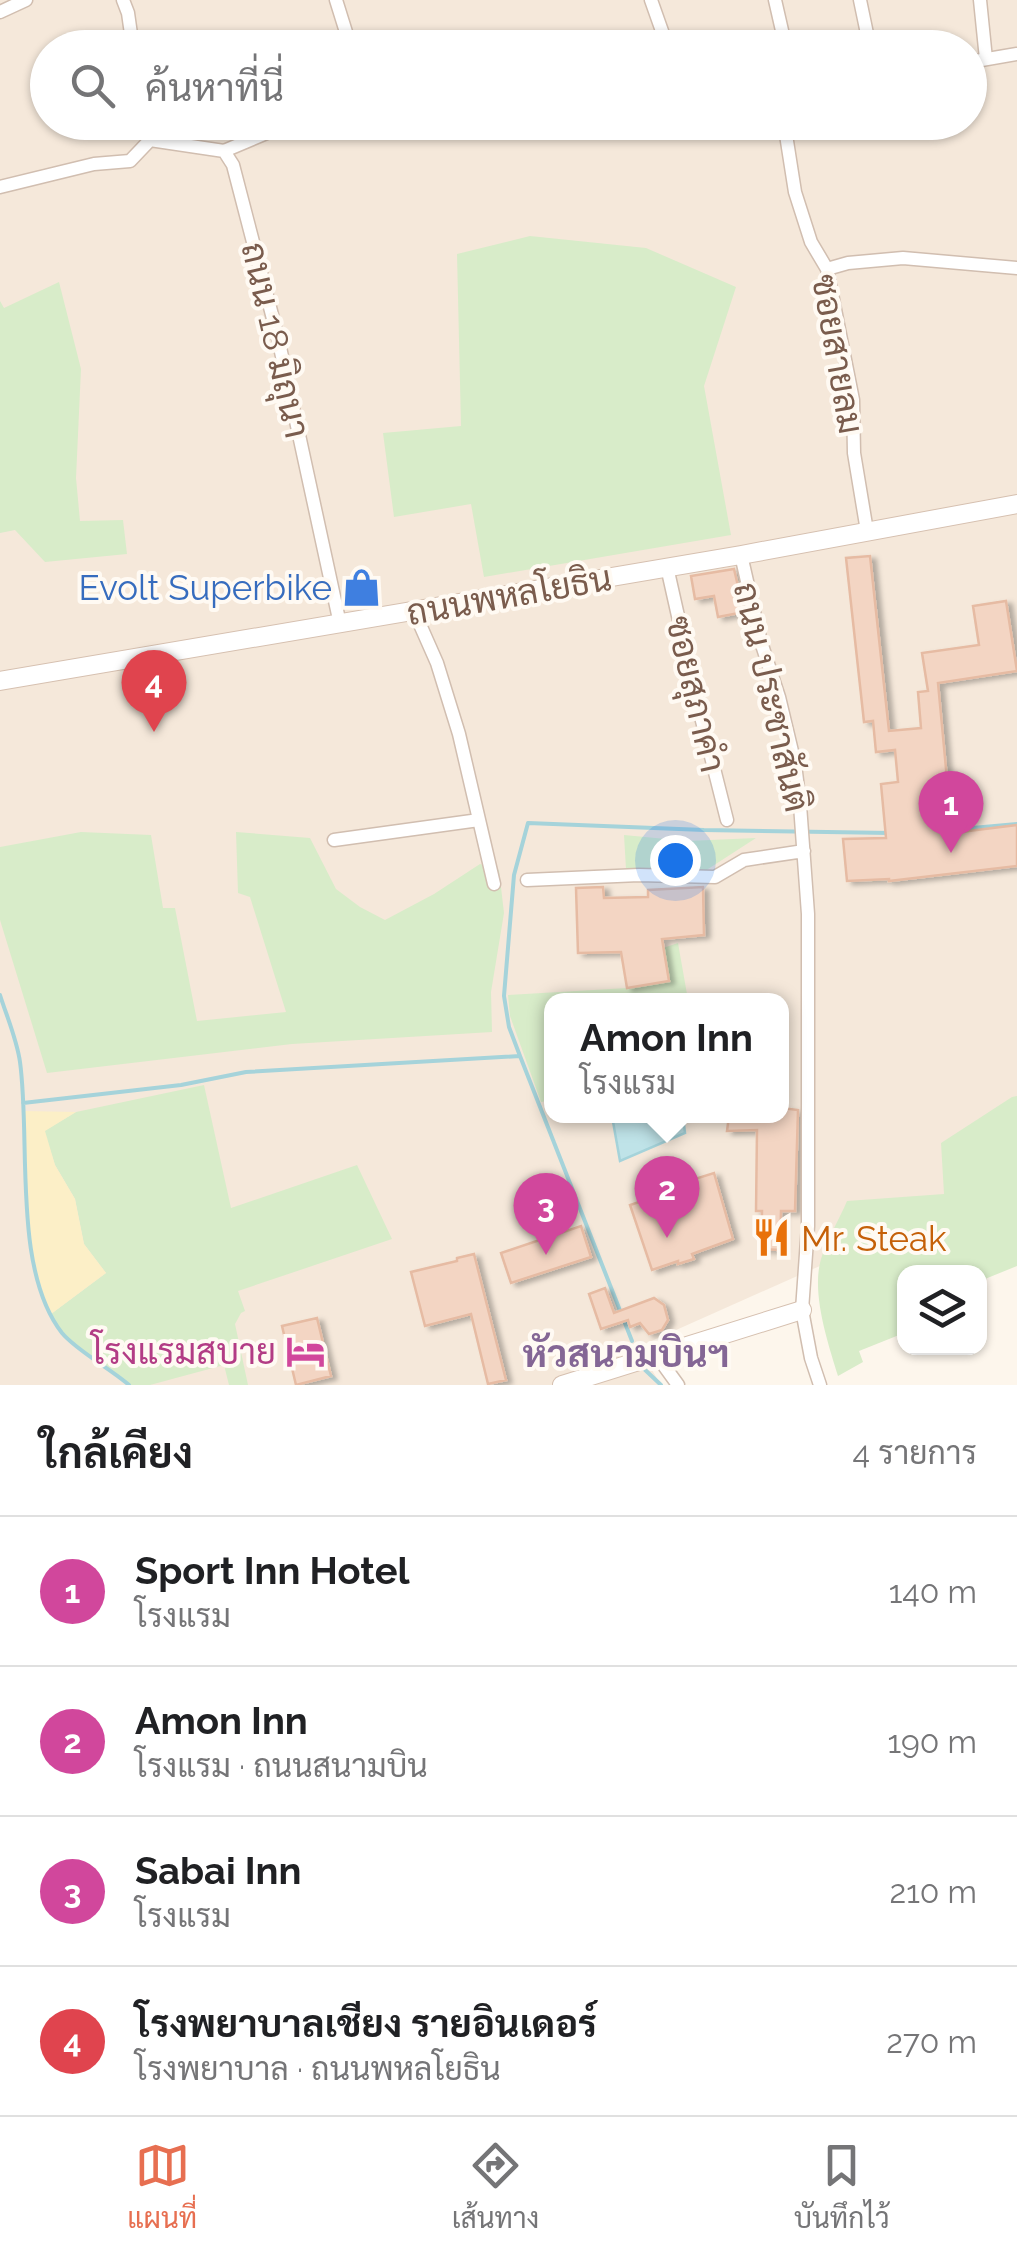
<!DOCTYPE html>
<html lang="th">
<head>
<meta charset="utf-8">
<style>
	body { margin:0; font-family:Raleway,Sarabun,sans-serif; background:#f6f6f6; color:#202124 }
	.controls { position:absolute; right:30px; bottom:30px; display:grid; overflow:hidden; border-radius:20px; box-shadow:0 2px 8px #0004 }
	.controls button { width:90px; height:90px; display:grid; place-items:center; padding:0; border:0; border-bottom:2px solid #e0e0e0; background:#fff; color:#202124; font:50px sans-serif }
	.you { position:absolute; left:675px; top:860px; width:35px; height:35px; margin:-25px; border:8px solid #fff; border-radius:50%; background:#1a73e8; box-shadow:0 0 0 15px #1a73e833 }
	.badge { display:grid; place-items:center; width:65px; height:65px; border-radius:50%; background:#e76f51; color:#fff; font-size:32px; font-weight:700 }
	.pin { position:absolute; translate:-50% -82px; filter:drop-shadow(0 2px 5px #0008) }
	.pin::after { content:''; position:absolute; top:52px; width:35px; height:30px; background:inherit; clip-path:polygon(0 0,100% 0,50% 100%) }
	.popup { position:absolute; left:544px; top:993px; width:245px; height:130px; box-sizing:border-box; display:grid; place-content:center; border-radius:20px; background:#fff; filter:drop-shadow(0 2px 8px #0005); font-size:32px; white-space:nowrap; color:#757577 }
	.popup b { font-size:38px; color:#202124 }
	.popup::after { content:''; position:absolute; left:50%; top:100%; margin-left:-20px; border:20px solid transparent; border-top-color:#fff }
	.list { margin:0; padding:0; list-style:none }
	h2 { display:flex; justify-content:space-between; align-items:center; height:130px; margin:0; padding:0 40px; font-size:42px }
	h2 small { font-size:32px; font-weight:400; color:#757577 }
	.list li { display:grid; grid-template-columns:65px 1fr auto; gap:30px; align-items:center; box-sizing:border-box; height:150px; padding:0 40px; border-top:2px solid #e0e0e0 }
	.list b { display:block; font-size:38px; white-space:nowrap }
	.list p { margin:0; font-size:32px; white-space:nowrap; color:#757577 }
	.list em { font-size:32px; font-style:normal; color:#757577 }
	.icon { flex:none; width:55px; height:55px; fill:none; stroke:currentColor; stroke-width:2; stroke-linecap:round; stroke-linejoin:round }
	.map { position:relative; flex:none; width:1017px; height:1385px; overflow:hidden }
	.search { position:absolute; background:#fff; box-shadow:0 2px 8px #0004; left:30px; right:30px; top:30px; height:110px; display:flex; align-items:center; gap:25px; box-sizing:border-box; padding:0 35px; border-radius:55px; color:#757577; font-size:38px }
	.sheet { height:730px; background:#fff }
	nav { display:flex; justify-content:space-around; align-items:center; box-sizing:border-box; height:140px; border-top:2px solid #e0e0e0; background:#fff; font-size:28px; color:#757577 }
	nav a { display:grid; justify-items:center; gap:5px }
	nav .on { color:#e76f51 }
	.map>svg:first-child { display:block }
	.residential { fill:#f5e8da; fill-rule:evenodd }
	.green { fill:#d8ecc9 }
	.sand { fill:#fcefc7 }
	.water { fill:#bfe3e8; stroke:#a5d3da; stroke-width:2.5 }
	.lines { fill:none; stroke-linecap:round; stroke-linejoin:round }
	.stream { stroke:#a5d3da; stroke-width:4 }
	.building { fill:#f3d5c3; stroke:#e6bba3; stroke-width:2.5; filter:url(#shadow) }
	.street-casing { stroke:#d1beb0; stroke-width:15 }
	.secondary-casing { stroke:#d6c0b0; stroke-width:20 }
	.street { stroke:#fff; stroke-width:12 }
	.secondary { stroke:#fff; stroke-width:18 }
	.labels { text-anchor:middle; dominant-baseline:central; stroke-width:8; stroke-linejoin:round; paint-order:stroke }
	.street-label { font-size:35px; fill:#7a5c4d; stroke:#fffaf3 }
	.shop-label { font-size:35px; fill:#366cbe; stroke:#fffaf3; text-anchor:end }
	.food-label { font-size:35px; fill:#c56008; stroke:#fffaf3; text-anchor:start }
	.hotel-label { font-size:35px; fill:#b23c85; stroke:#fffaf3; text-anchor:end }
	.neighbourhood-label { font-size:38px; font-weight:bold; fill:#846695; stroke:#fffaf3 }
</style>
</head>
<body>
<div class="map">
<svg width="1017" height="1385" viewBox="0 0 1017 1385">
	<defs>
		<filter id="shadow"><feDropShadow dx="5.5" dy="3" stdDeviation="2.5" flood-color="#0004"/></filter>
	</defs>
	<rect width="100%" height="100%" fill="#fdf6ec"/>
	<path class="residential" d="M0,0H1017V1186L849,1253L638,1347L661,1385H0ZM48,48H970V122H48ZM552,1000H782V1116H552Z"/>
	<path class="green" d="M530,236L646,248L736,287L704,386L731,535L484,577L471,504L394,517L383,433L461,426L457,254Z
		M59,282L81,369L76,478L80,521L123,520L127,554L45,562L15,530L0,533V301L4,308Z
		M81,832L151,835L163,908H175L197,1021L286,1012L250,897L238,893L236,832L310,838L336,889L360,907L385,920L434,894L480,864L499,870L504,913L491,992L492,1032L292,1044L47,1073L0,920V847Z
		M624,835L687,841L756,838L705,871L626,869Z
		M678,943L688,1000H552V1100L541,1102L510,1016L508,995L627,988L668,981L663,948Z
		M204,1085L231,1208L357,1165L392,1239L238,1291L245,1311L241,1313L235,1324L248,1385H229L224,1365L150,1385H129L64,1335L51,1314L106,1273L84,1244L75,1199L55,1165L44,1131L76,1112Z
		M1017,1096V1266L980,1281V1272H904V1333L859,1351L863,1362L838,1376C828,1343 811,1293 821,1259C827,1239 839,1220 847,1201L944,1194L941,1143L1012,1097Z"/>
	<path class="sand" d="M23,1111L76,1112L45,1131L55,1165L75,1199L84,1244L106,1273L51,1314C22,1261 26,1172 23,1111Z"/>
	<path class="water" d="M612,1116H683L685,1133L620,1161Z"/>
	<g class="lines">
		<path class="stream" d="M950,830L1017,824
			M0,995C7,1017 17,1040 20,1062C31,1141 12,1269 62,1333C77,1351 111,1369 129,1385
			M520,1056L509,1027L504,996L514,875L528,823L704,830L891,833
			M23,1103L181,1085L246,1072L520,1056L632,1341
			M642,1367L661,1385"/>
	</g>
	<path class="building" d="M870,556L889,731L921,728L918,692L928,691L922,653L979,645L973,606L1006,601L1017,671L938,683L952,833L1017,825V866L889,881V879L847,881L843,839L886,838L881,784L898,782L895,750L876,752L873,721L864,722L846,558Z
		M734,569L744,612L718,617L714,596L695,599L691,576Z
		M603,887L604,898L648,897V890L703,887L704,935L662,939L669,981L627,988L621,952L578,953L576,888Z
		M782,1108L798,1110L795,1211H781L780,1250L761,1249L762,1211H756L757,1130L727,1131L729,1116H782Z
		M714,1173L733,1239L692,1254L694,1259L678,1264V1261L652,1270L630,1205L686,1186L685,1182Z
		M581,1226L591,1257L511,1283L501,1253Z
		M474,1254L506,1380L488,1384L471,1314L425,1326L411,1272L457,1261V1258Z
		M605,1288L614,1313L654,1298L664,1305L668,1320L662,1330L649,1334L640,1323L630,1327L628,1320L601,1329L589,1294Z
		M317,1318L331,1376L296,1385L282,1326Z"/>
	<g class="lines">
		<defs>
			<path id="street" d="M123,0L128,13L133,48
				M336,0L351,48
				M651,0L668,48
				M775,0L786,48
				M860,0L870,48
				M980,0L986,59
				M0,12L26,0
				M970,62L1017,54
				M144,122L145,131L150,140L224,151L233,165L278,338L340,624
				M784,122L795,192L811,242L827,269L853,400L854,453L867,531
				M224,151L269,132L306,122
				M0,187L94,164L130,161L150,140
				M827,269L848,263L903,258L1017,268
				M741,555L761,642L779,697L795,764L800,805L808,914V1226L802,1310L811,1358L820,1385
				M667,567L698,705L727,820
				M414,611L437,663L459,734L494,884
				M334,840L479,820
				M527,880L639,875L715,877L744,860L804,851
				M657,1356L678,1385"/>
			<path id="secondary" d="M0,681L741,555L1017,504
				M562,1385L802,1310"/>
		</defs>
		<use href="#street" class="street-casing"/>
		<use href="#secondary" class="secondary-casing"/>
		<use href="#street" class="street"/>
		<use href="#secondary" class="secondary"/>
	</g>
	<defs>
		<symbol id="shop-bare" viewBox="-9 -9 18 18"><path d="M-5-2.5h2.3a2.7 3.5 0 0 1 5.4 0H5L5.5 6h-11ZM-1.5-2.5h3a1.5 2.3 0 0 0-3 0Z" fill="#3f7fe0" stroke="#fffaf3" stroke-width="2.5" paint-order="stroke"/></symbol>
		<symbol id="restaurant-bare" viewBox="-9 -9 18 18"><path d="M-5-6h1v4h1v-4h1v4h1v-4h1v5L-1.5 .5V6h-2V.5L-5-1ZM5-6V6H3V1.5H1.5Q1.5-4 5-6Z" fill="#e8710a" stroke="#fffaf3" stroke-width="2.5" paint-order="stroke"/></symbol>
		<symbol id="hotel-bare" viewBox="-9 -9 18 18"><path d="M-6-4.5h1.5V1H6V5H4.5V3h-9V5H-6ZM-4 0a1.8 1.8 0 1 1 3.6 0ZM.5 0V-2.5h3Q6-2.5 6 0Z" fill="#d1479c" stroke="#fffaf3" stroke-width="2.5" paint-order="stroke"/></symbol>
	</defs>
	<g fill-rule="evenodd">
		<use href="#shop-bare" x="334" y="560" width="55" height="55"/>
		<use href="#restaurant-bare" x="744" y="1210" width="55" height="55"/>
		<use href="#hotel-bare" x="278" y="1324" width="55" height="55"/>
	</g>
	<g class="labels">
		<g class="street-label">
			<text transform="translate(276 340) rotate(77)">ถนน 18 มิถุนา</text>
			<text transform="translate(838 354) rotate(80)">ซอยสายลม</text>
			<text transform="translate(509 595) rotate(-10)">ถนนพหลโยธิน</text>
			<text transform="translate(696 694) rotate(77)">ซอยสุภาคำ</text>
			<text transform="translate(772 697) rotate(77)">ถนน ประชาสันติ</text>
		</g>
		<g class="shop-label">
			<text x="332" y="587">Evolt Superbike</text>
		</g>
		<g class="food-label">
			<text x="801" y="1238">Mr. Steak</text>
		</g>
		<g class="hotel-label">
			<text x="276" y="1351">โรงแรมสบาย</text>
		</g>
		<g class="neighbourhood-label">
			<text x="626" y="1353">หัวสนามบินฯ</text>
		</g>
	</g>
</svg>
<div class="controls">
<button><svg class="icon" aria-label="layers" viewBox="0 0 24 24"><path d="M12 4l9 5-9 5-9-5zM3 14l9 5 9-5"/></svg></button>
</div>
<div class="you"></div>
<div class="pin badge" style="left:951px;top:853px;background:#d1479c">1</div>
<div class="pin badge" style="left:667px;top:1238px;background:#d1479c">2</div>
<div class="popup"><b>Amon Inn</b>โรงแรม</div>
<div class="pin badge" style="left:546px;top:1255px;background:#d1479c">3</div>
<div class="pin badge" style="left:154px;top:732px;background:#e0444e">4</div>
<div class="search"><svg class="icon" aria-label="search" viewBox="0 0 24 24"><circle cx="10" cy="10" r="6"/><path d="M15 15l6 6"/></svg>ค้นหาที่นี่</div>
</div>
<section class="sheet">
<h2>ใกล้เคียง<small>4 รายการ</small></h2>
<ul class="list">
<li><span class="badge" style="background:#d1479c">1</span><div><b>Sport Inn Hotel</b><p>โรงแรม</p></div><em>140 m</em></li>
<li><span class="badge" style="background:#d1479c">2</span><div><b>Amon Inn</b><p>โรงแรม · ถนนสนามบิน</p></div><em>190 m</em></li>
<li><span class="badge" style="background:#d1479c">3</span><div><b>Sabai Inn</b><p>โรงแรม</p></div><em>210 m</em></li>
<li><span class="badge" style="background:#e0444e">4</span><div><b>โรงพยาบาลเชียง รายอินเดอร์</b><p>โรงพยาบาล · ถนนพหลโยธิน</p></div><em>270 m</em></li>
</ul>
</section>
<nav>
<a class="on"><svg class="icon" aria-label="map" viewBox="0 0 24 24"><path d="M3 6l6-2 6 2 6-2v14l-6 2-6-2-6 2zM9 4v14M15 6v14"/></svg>แผนที่</a>
<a><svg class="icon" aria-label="directions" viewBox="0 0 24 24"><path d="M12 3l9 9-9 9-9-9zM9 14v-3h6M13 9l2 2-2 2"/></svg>เส้นทาง</a>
<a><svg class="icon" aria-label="saved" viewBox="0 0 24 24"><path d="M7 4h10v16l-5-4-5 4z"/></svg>บันทึกไว้</a>
</nav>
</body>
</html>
